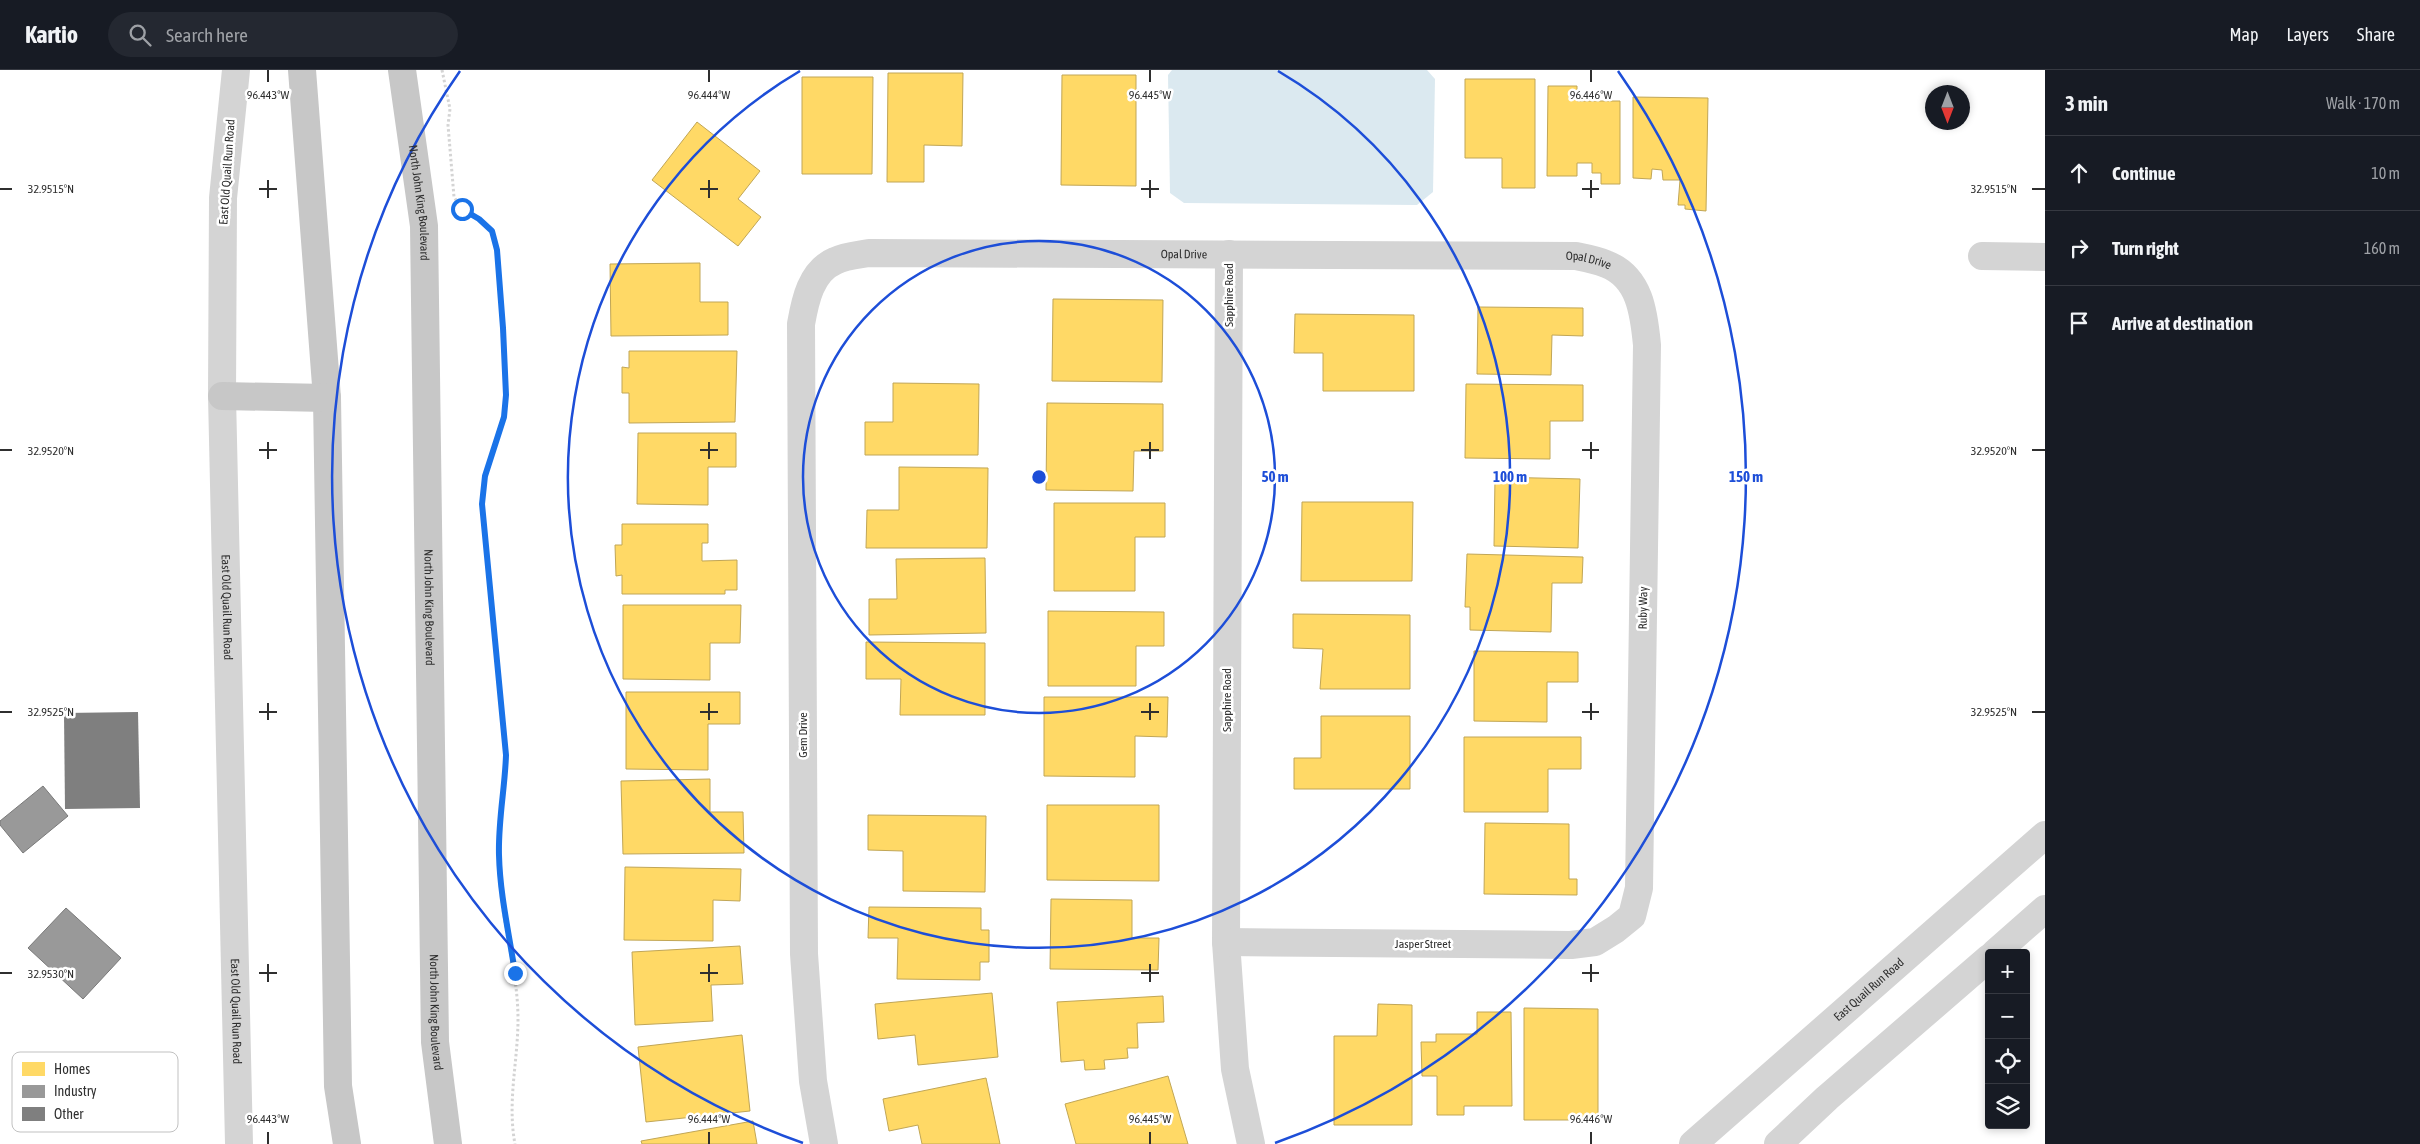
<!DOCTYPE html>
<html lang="en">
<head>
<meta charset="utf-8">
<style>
	body { margin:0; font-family:"Asap Condensed",sans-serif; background:#242831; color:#f1f3f6 }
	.controls { position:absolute; right:15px; bottom:15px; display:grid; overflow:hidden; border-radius:5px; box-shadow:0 2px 8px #0003 }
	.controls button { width:45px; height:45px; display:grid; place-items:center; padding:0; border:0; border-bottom:1px solid #363941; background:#171b24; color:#f1f3f6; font:25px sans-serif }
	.compass { position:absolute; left:1925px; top:15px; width:45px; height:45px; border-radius:50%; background:#171b24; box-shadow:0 2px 8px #0003; rotate:180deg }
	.stop { position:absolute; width:15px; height:15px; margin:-11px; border:4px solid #1a73e8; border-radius:50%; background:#fff }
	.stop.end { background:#1a73e8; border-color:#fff; box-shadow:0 1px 5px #0008 }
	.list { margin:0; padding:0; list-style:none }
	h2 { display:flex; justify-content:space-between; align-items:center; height:65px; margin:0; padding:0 20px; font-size:21px }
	h2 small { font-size:16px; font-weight:400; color:#9ea1a6 }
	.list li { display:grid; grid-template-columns:32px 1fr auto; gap:15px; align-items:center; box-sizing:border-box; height:75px; padding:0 20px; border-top:1px solid #363941 }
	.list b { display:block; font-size:19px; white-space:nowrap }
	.list em { font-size:16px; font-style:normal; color:#9ea1a6 }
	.icon { flex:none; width:28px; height:28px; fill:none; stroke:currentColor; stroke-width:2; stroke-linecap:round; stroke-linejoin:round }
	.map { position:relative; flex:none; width:2045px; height:1074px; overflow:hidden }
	header { display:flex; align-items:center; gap:30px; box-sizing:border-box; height:70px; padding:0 25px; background:#171b24; border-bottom:1px solid #363941 }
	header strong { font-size:24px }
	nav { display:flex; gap:28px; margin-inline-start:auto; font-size:18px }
	.search { width:350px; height:45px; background:#242831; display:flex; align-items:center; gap:12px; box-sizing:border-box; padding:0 18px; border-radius:28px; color:#9ea1a6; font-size:19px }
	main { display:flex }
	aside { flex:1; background:#171b24 }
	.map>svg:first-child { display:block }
	.water { fill:#dbe9f0 }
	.homes { fill:#ffd966; stroke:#c1a656 }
	.industry { fill:#999; stroke:#797979 }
	.building { fill:#7f7f7f }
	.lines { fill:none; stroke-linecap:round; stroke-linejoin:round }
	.path { stroke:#d4d4d4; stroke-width:3; stroke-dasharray:2.5 2.5; stroke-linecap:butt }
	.minor { stroke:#d4d4d4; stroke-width:28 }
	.major { stroke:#c7c7c7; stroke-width:28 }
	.route { stroke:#1a73e8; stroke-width:6 }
	.ticks { fill:none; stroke:#2f2f2f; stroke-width:2 }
	.ring { fill:none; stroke:#1d4ed8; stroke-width:2.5 }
	.labels { text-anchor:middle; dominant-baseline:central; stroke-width:5; stroke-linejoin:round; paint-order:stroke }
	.street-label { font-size:12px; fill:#2f2f2f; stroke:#fff }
	.key { fill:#fff; stroke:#c1c1c1; stroke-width:1 }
	.key-label { font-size:14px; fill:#2f2f2f }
	.ticks-label { font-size:12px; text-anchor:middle; fill:#2f2f2f; stroke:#fff; stroke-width:5; stroke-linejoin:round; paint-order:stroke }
	.centre { fill:#1d4ed8; stroke:#fff; stroke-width:2.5 }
	.ring-label { font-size:15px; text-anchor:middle; font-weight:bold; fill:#1d4ed8; stroke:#fff; stroke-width:5; stroke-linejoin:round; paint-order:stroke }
</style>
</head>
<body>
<header>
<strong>Kartio</strong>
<div class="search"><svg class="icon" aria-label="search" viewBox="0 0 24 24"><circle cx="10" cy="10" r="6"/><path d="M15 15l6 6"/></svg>Search here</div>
<nav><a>Map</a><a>Layers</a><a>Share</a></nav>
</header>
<main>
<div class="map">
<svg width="2045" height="1074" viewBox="0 0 2045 1074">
	<rect width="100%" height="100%" fill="#fff"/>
	<path class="water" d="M1172,0H1427L1435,9L1433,122L1417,135L1184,133L1170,123L1168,5Z"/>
	<path class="homes" d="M888,3H963L962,76L924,75V112H887Z
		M1062,5H1136V116L1061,115Z
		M802,7H873L872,104H802Z
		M1465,9H1535V118H1502V88H1465Z
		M1548,16H1577V31H1620V114H1601V103H1592V93H1577V106H1547Z
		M1633,27L1708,28L1706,141L1685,139V135H1678L1680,110H1663L1662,100L1652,99L1651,109L1633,108Z
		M697,52L760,101L738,129L761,147L738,176L652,110Z
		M700,193V232H728V265L611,266L610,194Z
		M1053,229L1163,230L1162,312L1052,311Z
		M1478,237L1583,238V266L1552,265L1551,305L1477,304Z
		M1295,244L1414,245V321H1323V283H1294Z
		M629,281H737L735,352L629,353V323H622V297L629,298Z
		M893,313L979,314L978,385H865V352H893Z
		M1466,314L1583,315V351H1550V389L1465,388Z
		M1047,333L1163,334V381H1134L1133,421L1046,420Z
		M638,363H736V397H708V435L637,434Z
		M899,397L988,398L987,478H866L867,440H899Z
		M1495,407L1580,409L1578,478L1494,476Z
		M1302,432H1413L1412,511H1301Z
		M1054,433H1165V467H1135V521H1054Z
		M622,454H708V473H702V491L737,490V520H725V524H622V505L616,506L615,475H622Z
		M1467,484L1583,487L1582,513H1552L1551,562L1470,560V537H1465Z
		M985,488L986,563L869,565V529H897L896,489Z
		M623,535H741L740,573H710V610L623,609Z
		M1048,541L1164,542V576H1136V616H1048Z
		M1293,544L1410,545V619H1320L1323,579L1293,578Z
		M866,572L985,573V645H900L901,609H866Z
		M1474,581L1578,582V612H1547V652L1474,651Z
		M626,622H740V654H708V700L626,699Z
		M1044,627H1168L1167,667L1135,666V707L1044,706Z
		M1321,646H1410V719H1294V688H1321Z
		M1464,667H1581V699H1548V742H1464Z
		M710,709V742H743L744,783L623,784L621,711Z
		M1047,735H1159V811L1047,810Z
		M868,745L986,746L985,822L903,821V781L868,780Z
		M1485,753L1569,754V809H1577V825L1484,824Z
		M625,797L741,799L740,831L713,830V871L624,870Z
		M1051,829L1132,830V868H1159L1158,900L1050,899Z
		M869,837L981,838V860H989V892H980V910L897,909L898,868H868Z
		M740,876L743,914L711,915L713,951L635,955L632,882Z
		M992,923L998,987L918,995L915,965L878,969L875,934Z
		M1163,926L1164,952L1137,953L1138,978H1127L1128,988L1104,990L1105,999L1085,1000L1084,990L1061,992L1057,932Z
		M1378,934L1412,935V1055H1334V966H1377Z
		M1524,938L1598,939V1050H1524Z
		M1477,942H1511L1512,1036H1464V1045H1437V1006H1422L1421,972H1436V964H1477Z
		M742,965L750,1041L646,1052L638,977Z
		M1168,1006L1188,1074H1076L1065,1034Z
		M986,1008L1000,1074H922L918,1055L889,1061L883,1029Z
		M753,1051L757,1074H642L641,1071Z"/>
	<path class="industry" d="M43,716L68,746L23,783L0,755V751Z
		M66,838L121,888L83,929L28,878Z"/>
	<path class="building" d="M138,642L140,738L65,739L64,643Z"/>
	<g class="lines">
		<path class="path" d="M442,0L450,39L448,55L454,127L462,139L479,149L492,161L497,180L506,325L504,347L485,406L482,434L506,685C505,708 502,730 499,753C497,778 499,807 502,832C507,872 518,909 518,949C518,991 507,1032 515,1074"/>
		<g class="minor">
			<path id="s1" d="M236,0L223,128L222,326L239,1074"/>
			<path d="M1229,184L1226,872L1235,999L1251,1074"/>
			<path d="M1982,186L2045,187"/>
			<path d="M1995,883L2045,839"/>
			<path id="s2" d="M824,1074L813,1011L804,884L801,254C805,231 811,201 835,191C845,186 858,185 869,183L1576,186C1586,188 1597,190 1606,194C1640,207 1644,243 1647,275L1639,818L1632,846L1616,859L1595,872L1571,875L1226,872"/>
			<path id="s3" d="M1693,1074L2045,765"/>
			<path d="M1778,1074L1827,1028L1989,888"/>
		</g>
		<g class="major">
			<path d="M302,0L327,328L338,1016L347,1074"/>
			<path id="s4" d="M402,0L424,156L435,972L448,1074"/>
			<path d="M222,326L327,328"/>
		</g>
	</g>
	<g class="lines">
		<path class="route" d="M462,139L479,149L492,161L497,180L503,258L506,325L504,347L485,406L482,434L506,685C505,718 498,751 499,785C500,825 509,863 515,903"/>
	</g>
	<path class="ticks" d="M268,0V12M709,0V12M1150,0V12M1591,0V12M268,110V128M709,110V128M1150,110V128M1591,110V128M0,119H12M259,119H277M700,119H718M1141,119H1159M1582,119H1599M2032,119H2045M268,372V389M709,372V389M1150,372V389M1591,372V389M0,380H12M259,380H277M700,380H718M1141,380H1159M1582,380H1599M2032,380H2045M268,633V650M709,633V650M1150,633V650M1591,633V650M0,642H12M259,642H277M700,642H718M1141,642H1159M1582,642H1599M2032,642H2045M268,894V912M709,894V912M1150,894V912M1591,894V912M0,903H12M259,903H277M700,903H718M1141,903H1159M1582,903H1599M268,1062V1074M709,1062V1074M1150,1062V1074M1591,1062V1074"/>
	<g class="ring">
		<circle cx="1039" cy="407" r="236"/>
		<path d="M1278 1A471 471 0 1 1 800 1"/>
		<path d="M803 1073A707 707 0 0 1 460 1M1618 1A707 707 0 0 1 1275 1073"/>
	</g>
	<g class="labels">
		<g class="street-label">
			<text transform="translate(227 102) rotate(-86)">East Old Quail Run Road</text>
			<text stroke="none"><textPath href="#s4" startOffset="134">North John King Boulevard</textPath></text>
			<text stroke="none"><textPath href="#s2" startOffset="1246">Opal Drive</textPath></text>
			<text stroke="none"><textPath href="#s2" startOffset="1651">Opal Drive</textPath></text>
			<text transform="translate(1229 225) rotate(-90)">Sapphire Road</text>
			<text stroke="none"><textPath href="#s1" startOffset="538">East Old Quail Run Road</textPath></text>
			<text stroke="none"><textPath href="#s4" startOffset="539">North John King Boulevard</textPath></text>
			<text transform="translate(1643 538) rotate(-89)">Ruby Way</text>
			<text transform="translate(1227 630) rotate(-90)">Sapphire Road</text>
			<text transform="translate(803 665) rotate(-90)">Gem Drive</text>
			<text x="1423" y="874">Jasper Street</text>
			<text stroke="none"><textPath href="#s3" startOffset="234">East Quail Run Road</textPath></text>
			<text stroke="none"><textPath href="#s4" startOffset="944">North John King Boulevard</textPath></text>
			<text stroke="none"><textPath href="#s1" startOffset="942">East Old Quail Run Road</textPath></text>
		</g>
	</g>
	<rect x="12" y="982" width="166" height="80" rx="8" class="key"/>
	<rect x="22" y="992" width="23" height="14" fill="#ffd966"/>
	<rect x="22" y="1015" width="23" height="13" fill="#999"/>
	<rect x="22" y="1037" width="23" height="14" fill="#7f7f7f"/>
	<g class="key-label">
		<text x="54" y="1004">Homes</text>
		<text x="54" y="1026">Industry</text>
		<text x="54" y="1049">Other</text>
	</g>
	<g class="ticks-label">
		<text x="268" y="29">96.443°W</text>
		<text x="709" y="29">96.444°W</text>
		<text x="1150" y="29">96.445°W</text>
		<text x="1591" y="29">96.446°W</text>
		<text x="1994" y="123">32.9515°N</text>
		<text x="51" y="123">32.9515°N</text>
		<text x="1994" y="385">32.9520°N</text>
		<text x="51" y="385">32.9520°N</text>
		<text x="1994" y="646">32.9525°N</text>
		<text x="51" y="646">32.9525°N</text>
		<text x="51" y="908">32.9530°N</text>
		<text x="268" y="1053">96.443°W</text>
		<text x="709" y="1053">96.444°W</text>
		<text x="1150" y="1053">96.445°W</text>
		<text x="1591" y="1053">96.446°W</text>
	</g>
	<circle cx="1039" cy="407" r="8" class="centre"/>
	<g class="ring-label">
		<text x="1275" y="412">50 m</text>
		<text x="1510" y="412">100 m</text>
		<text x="1746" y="412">150 m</text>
	</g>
</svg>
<div class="controls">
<button>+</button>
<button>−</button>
<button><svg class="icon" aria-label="locate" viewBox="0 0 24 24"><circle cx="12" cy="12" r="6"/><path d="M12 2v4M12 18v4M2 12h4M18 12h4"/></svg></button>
<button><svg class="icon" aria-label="layers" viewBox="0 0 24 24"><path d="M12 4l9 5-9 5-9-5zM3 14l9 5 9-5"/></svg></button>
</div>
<svg class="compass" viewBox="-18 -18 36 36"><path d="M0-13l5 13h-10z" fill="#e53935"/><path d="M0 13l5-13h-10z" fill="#9ea1a6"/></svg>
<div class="stop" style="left:462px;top:139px"></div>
<div class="stop end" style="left:515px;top:903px"></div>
</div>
<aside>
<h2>3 min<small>Walk · 170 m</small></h2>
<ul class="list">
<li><svg class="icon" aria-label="ahead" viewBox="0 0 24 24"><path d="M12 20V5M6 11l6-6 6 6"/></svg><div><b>Continue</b></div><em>10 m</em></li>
<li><svg class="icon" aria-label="right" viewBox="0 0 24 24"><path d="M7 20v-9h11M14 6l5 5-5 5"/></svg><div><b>Turn right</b></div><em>160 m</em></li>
<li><svg class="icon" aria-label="arrive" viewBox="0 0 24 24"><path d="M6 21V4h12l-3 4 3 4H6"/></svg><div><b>Arrive at destination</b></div></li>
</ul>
</aside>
</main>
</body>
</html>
